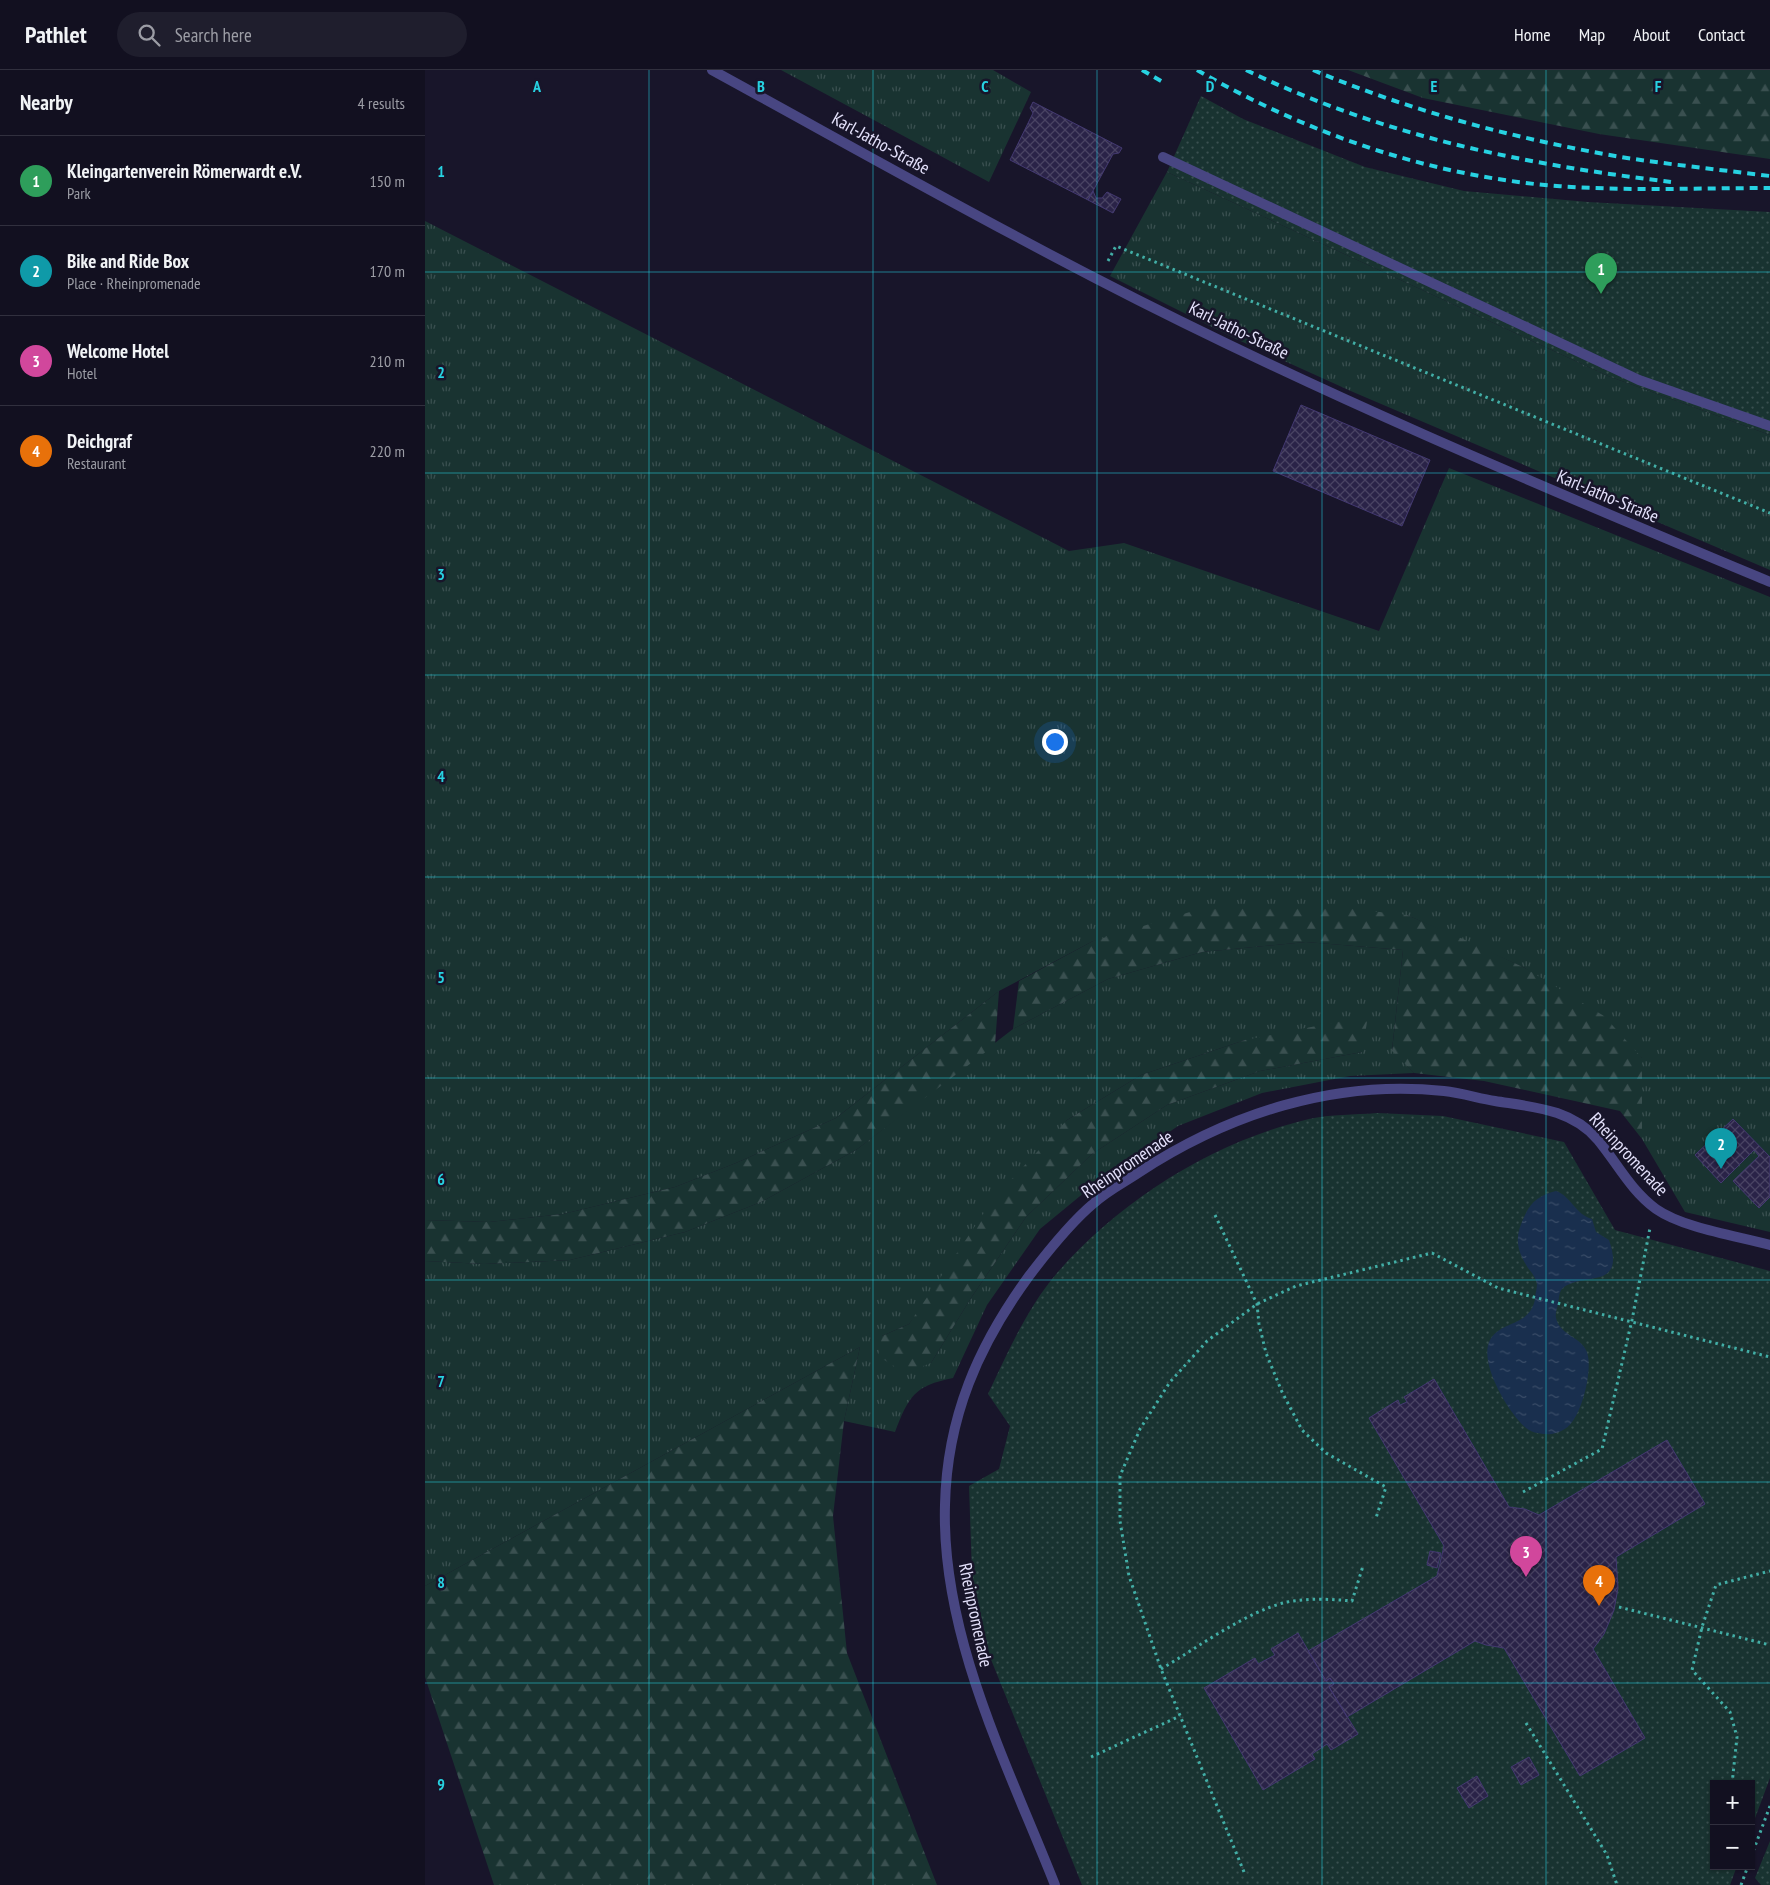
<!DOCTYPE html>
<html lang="en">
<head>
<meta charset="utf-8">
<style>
	body { margin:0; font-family:"PT Sans Narrow",sans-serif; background:#1f1e2d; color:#f1f3f6 }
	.controls { position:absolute; right:15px; bottom:15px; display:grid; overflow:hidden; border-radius:0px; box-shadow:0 1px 4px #0004 }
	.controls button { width:45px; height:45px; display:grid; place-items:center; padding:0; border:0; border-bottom:1px solid #31303e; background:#121020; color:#f1f3f6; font:25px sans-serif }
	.you { position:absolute; left:629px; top:671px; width:18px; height:18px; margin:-12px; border:4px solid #fff; border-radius:50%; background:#1a73e8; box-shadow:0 0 0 8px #1a73e833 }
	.badge { display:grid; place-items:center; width:32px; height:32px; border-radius:50%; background:#7c3aed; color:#fff; font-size:16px; font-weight:700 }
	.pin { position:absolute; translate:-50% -41px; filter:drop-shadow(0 1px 2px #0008) }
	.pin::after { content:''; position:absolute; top:26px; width:18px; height:15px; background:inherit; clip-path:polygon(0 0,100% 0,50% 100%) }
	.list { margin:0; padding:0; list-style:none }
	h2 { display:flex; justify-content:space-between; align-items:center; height:65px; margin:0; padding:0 20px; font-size:21px }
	h2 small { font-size:16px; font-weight:400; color:#9c9da5 }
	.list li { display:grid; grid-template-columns:32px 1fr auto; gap:15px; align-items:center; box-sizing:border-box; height:90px; padding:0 20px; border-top:1px solid #31303e }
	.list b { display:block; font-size:19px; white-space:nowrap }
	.list p { margin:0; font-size:16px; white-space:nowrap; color:#9c9da5 }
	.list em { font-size:16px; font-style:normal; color:#9c9da5 }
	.icon { flex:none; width:28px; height:28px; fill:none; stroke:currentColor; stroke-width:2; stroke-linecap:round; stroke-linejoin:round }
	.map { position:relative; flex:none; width:1345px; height:1815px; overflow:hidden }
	header { display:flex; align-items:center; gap:30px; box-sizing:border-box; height:70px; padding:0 25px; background:#121020; border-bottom:1px solid #31303e }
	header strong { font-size:24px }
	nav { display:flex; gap:28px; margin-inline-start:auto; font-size:18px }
	.search { width:350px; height:45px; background:#1f1e2d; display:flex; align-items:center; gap:12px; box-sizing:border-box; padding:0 18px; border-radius:28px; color:#9c9da5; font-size:19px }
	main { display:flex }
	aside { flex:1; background:#121020 }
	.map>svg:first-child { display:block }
	.grass { fill:url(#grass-tufts); fill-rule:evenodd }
	.forest { fill:url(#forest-firs) }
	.park { fill:url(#park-dots) }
	.water { fill:url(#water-ripples) }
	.building { fill:url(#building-cross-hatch); stroke:#433971 }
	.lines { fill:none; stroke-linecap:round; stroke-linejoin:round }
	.path { stroke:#42aea6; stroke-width:3; stroke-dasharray:2.5 4; stroke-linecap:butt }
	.lane { stroke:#484682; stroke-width:10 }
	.street { stroke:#484682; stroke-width:10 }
	.rail { stroke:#27d2e2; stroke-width:4; stroke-dasharray:8 6; stroke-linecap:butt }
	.grid { fill:none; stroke:#27d2e2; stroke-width:1; stroke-opacity:0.55 }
	.labels { text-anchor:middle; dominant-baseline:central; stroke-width:5; stroke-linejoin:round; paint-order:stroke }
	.street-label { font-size:18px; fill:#e4e1fb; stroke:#18152a }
	.grid-label { font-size:16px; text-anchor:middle; font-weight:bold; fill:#27d2e2; stroke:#18152a; stroke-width:5; stroke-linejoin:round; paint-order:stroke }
</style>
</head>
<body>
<header>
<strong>Pathlet</strong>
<div class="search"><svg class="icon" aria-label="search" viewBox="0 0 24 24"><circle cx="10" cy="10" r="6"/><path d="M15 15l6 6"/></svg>Search here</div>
<nav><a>Home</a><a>Map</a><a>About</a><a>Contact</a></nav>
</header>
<main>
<aside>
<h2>Nearby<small>4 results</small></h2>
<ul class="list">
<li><span class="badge" style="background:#2e9e5b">1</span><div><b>Kleingartenverein Römerwardt e.V.</b><p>Park</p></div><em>150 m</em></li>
<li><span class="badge" style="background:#0f9aa8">2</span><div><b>Bike and Ride Box</b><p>Place · Rheinpromenade</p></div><em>170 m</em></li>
<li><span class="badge" style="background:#d1479c">3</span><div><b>Welcome Hotel</b><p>Hotel</p></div><em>210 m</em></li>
<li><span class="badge" style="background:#e8710a">4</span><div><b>Deichgraf</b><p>Restaurant</p></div><em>220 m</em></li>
</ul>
</aside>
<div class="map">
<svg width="1345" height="1815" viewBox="0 0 1345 1815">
	<defs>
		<pattern id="grass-tufts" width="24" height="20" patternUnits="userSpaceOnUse" patternTransform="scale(1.25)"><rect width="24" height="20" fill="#193331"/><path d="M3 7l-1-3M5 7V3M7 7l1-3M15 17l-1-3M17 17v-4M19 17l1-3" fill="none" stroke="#3a5050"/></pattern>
		<pattern id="forest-firs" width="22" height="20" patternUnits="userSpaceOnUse" patternTransform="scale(1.25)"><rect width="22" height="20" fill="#193331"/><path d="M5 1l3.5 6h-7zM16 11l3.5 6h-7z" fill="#3a5050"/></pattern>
		<pattern id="park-dots" width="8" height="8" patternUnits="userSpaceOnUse" patternTransform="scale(1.25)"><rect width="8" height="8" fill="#193331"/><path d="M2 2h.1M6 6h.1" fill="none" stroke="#3a5050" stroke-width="1.8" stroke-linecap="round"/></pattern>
		<pattern id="water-ripples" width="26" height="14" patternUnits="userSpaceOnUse" patternTransform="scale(1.25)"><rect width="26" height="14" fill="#192f4e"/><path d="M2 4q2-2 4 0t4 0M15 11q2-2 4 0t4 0" fill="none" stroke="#3a4d68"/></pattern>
		<pattern id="building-cross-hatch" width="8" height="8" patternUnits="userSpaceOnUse" patternTransform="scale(1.25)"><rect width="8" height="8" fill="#2a2348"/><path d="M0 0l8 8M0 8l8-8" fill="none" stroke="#494363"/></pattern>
	</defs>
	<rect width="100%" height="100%" fill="#18152a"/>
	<path class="grass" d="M356,0H568L606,22L564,112Z
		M742,102L1183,306L1345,365V500L928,322L811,269L685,206Z
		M0,151L644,481L699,473L954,561L1024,398L1345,527V1162L1260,1142L1217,1069V988L1100,898L982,845L668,871L574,921L411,1048L311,1093L250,1117L138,1144L64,1152L0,1150Z
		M881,872L978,880L967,980L989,1003L925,1006L837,1023L753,1056L677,1108L615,1159L562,1235L528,1308C489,1316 484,1326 470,1362L419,1351L435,1277L0,1516V1191L59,1194L145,1190L260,1162L336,1132L431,1080L588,959L683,909L777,882ZM820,970L937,982L835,1001L742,1035L667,1084L601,1147L546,1228L506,1293L457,1266L484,1254L642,1050L716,1005Z"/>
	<path class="forest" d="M923,0H1345V89L1174,64L998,28Z
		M881,834L982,845L1038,869L1100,898L1179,946L1217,988V1069L1195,1041L1059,1011L989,1003L967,981L978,880L881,872L777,882L683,909L588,959L594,911L668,871L775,839Z
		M574,921L570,975L431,1080L336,1132L260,1162L145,1190L59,1194L0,1191V1150L64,1152L138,1144L250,1117L311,1093L411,1048Z
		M943,946L937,982L835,1001L742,1035L667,1084L601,1147L546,1228L506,1293L480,1303L453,1286L457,1266L484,1254L569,1128L642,1050L716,1005L820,970Z
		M435,1277L419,1351L408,1446L422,1583L512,1815H69L0,1607V1516Z"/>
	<path class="park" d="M776,26L818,49L940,97L1039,121L1163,132L1345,142V365L1183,306L742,102Z
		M952,1043L1018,1046L1139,1072L1190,1160L1345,1201V1708L1326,1759V1714H1289V1796H1312L1305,1815H657L565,1587L547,1505L544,1416L574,1399L585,1356L563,1324C583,1282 602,1238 632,1203C697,1129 788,1072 884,1049C905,1044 930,1045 952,1043Z
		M1345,1771V1815H1336L1330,1808Z"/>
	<path class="water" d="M1131,1121C1146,1126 1151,1145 1167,1149L1171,1162L1184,1170C1202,1222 1155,1201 1137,1219C1134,1222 1134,1229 1133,1234C1132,1239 1130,1243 1131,1248C1135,1265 1154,1266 1161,1280C1169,1295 1158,1339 1147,1352C1142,1360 1130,1365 1121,1364C1114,1364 1105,1362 1100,1357C1083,1342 1053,1292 1065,1270C1076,1250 1105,1257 1110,1229C1110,1225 1112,1219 1112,1214C1111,1208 1107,1203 1103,1198C1090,1177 1090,1166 1100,1145C1107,1130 1116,1125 1131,1121Z"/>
	<path class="building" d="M608,32L697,78L694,83L688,84L663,130L585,90L608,43L605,38Z
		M668,121L671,128H677L682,122L696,129L688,143L663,130Z
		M876,335L1005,390L977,456L848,401Z
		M1308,1049L1345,1087V1127L1334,1138L1308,1111L1334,1086L1329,1080L1296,1113L1270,1085Z
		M1009,1309L1084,1437L1100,1439L1114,1445L1242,1370L1280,1434L1191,1487L1193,1518L1189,1540L1179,1564L1168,1579L1220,1668L1155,1706L1079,1578L1061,1575L1050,1571L922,1647L904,1617L909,1614L905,1608L901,1611L883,1581L1012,1506L1019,1476L944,1348L973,1330L975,1335L982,1332L979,1327Z
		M1005,1481L1016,1483L1012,1498L1002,1495Z
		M873,1563L901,1611L905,1608L909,1614L904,1617L933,1664L906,1680L902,1674L887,1684L890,1689L838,1720L779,1618L830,1588L833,1594L850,1585L846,1579Z
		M1104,1687L1114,1705L1096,1715L1086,1697Z
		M1052,1706L1063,1726L1044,1738L1032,1718Z"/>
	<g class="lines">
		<path class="path" d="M683,191L691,176L1345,443
			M790,1145L832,1234L834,1254L841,1283L857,1322L877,1360L901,1383L961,1417L951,1448
			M1098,1422L1177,1379L1207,1250L1225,1158
			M1194,1537L1345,1575
			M736,1599C772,1578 822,1541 862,1532C884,1528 906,1529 927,1531L938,1496
			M1101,1653L1182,1785L1192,1815
			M666,1687L755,1646
			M1307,1714L1312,1667L1305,1642L1267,1600L1277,1557L1291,1515L1345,1501
			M1326,1787L1345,1736
			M819,1802L736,1599L704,1506L695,1451V1406L715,1359L745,1312L782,1271L832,1234L871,1216L1007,1183L1073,1218L1345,1287
			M1316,1815L1323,1796"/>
		<path class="lane" d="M287,0C415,70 542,142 672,209C890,322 1118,417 1345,512
			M738,87L1214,310L1345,356"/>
		<path class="street" d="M630,1815C583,1696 516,1566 520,1435C522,1347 553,1276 604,1206C623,1181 645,1153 669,1133C682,1121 698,1113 713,1103C803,1044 909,1009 1019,1021C1036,1023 1053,1028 1070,1031C1108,1037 1147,1039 1173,1070C1192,1093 1206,1121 1231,1139C1258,1158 1312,1166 1345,1175"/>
		<path class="rail" d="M717,0L738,12
			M772,0C876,60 990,101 1110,114C1188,122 1267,118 1345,118
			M821,0C958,66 1096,94 1246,112
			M888,0C988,42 1095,70 1202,88C1249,95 1297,100 1345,106"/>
	</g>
	<path class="grid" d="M224,0V1815M448,0V1815M672,0V1815M897,0V1815M1121,0V1815M0,202H1345M0,403H1345M0,605H1345M0,807H1345M0,1008H1345M0,1210H1345M0,1412H1345M0,1613H1345"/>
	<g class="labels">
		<g class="street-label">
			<text transform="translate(456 73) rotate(29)">Karl-Jatho-Straße</text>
			<text transform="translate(814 260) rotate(26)">Karl-Jatho-Straße</text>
			<text transform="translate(1183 426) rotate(23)">Karl-Jatho-Straße</text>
			<text transform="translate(1204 1084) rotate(47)">Rheinpromenade</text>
			<text transform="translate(702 1094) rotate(-34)">Rheinpromenade</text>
			<text transform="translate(551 1545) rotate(78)">Rheinpromenade</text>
		</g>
	</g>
	<g class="grid-label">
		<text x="112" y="22">A</text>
		<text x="336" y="22">B</text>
		<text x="560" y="22">C</text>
		<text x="785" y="22">D</text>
		<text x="1009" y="22">E</text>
		<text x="1233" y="22">F</text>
		<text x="16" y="107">1</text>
		<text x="16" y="308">2</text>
		<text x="16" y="510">3</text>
		<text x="16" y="712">4</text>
		<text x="16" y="913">5</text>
		<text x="16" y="1115">6</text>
		<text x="16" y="1317">7</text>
		<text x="16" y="1518">8</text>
		<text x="16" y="1720">9</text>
	</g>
</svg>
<div class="controls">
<button>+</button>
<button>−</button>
</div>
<div class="you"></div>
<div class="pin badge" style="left:1176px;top:224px;background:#2e9e5b">1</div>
<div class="pin badge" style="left:1296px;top:1099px;background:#0f9aa8">2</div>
<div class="pin badge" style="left:1101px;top:1507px;background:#d1479c">3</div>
<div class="pin badge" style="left:1174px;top:1536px;background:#e8710a">4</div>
</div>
</main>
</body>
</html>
